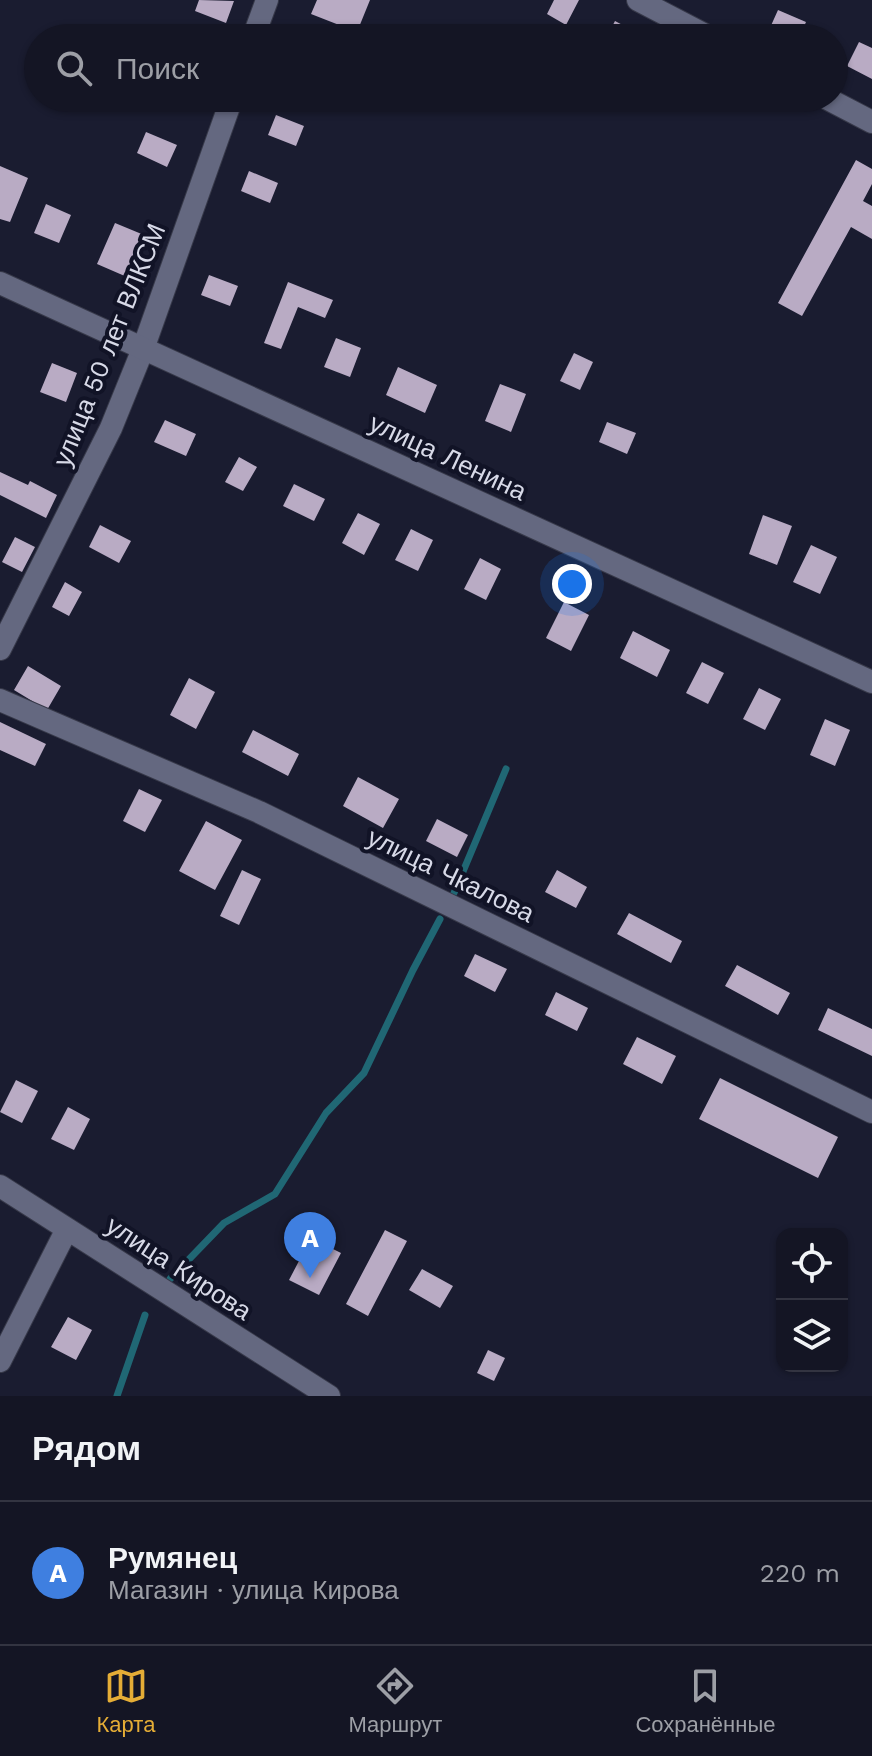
<!DOCTYPE html>
<html lang="ru">
<head>
<meta charset="utf-8">
<style>
	body { margin:0; font-family:"Work Sans",sans-serif; background:#1d1e2c; color:#f1f3f6 }
	.controls { position:absolute; right:24px; bottom:24px; display:grid; overflow:hidden; border-radius:16px; box-shadow:0 2px 6px #0004 }
	.controls button { width:72px; height:72px; display:grid; place-items:center; padding:0; border:0; border-bottom:2px solid #333441; background:#141524; color:#f1f3f6; font:40px sans-serif }
	.you { position:absolute; left:572px; top:584px; width:28px; height:28px; margin:-20px; border:6px solid #fff; border-radius:50%; background:#1a73e8; box-shadow:0 0 0 12px #1a73e833 }
	.badge { display:grid; place-items:center; width:52px; height:52px; border-radius:50%; background:#e5ad36; color:#fff; font-size:26px; font-weight:700 }
	.pin { position:absolute; translate:-50% -66px; filter:drop-shadow(0 2px 4px #0008) }
	.pin::after { content:''; position:absolute; top:42px; width:28px; height:24px; background:inherit; clip-path:polygon(0 0,100% 0,50% 100%) }
	.list { margin:0; padding:0; list-style:none }
	h2 { display:flex; justify-content:space-between; align-items:center; height:104px; margin:0; padding:0 32px; font-size:34px }
	h2 small { font-size:26px; font-weight:400; color:#9d9fa6 }
	.list li { display:grid; grid-template-columns:52px 1fr auto; gap:24px; align-items:center; box-sizing:border-box; height:144px; padding:0 32px; border-top:2px solid #333441 }
	.list b { display:block; font-size:30px; white-space:nowrap }
	.list p { margin:0; font-size:26px; white-space:nowrap; color:#9d9fa6 }
	.list em { font-size:26px; font-style:normal; color:#9d9fa6 }
	.icon { flex:none; width:44px; height:44px; fill:none; stroke:currentColor; stroke-width:2; stroke-linecap:round; stroke-linejoin:round }
	.map { position:relative; flex:none; width:872px; height:1396px; overflow:hidden }
	.search { position:absolute; background:#141524; box-shadow:0 2px 6px #0004; left:24px; right:24px; top:24px; height:88px; display:flex; align-items:center; gap:20px; box-sizing:border-box; padding:0 28px; border-radius:44px; color:#9d9fa6; font-size:30px }
	.sheet { height:248px; background:#141524 }
	nav { display:flex; justify-content:space-around; align-items:center; box-sizing:border-box; height:112px; border-top:2px solid #333441; background:#141524; font-size:22px; color:#9d9fa6 }
	nav a { display:grid; justify-items:center; gap:4px }
	nav .on { color:#e5ad36 }
	.map>svg:first-child { display:block }
	.lines { fill:none; stroke-linecap:round; stroke-linejoin:round }
	.stream { stroke:#206774; stroke-width:7 }
	.building { fill:#b9abc4 }
	.minor-casing { stroke:#373949; stroke-width:24 }
	.secondary-casing { stroke:#373949; stroke-width:24 }
	.minor { stroke:#646880; stroke-width:22 }
	.secondary { stroke:#646880; stroke-width:22 }
	.labels { text-anchor:middle; dominant-baseline:central; stroke-width:8; stroke-linejoin:round; paint-order:stroke }
	.street-label { font-size:26px; fill:#d7d9e7; stroke:#111326 }
</style>
</head>
<body>
<div class="map">
<svg width="872" height="1396" viewBox="0 0 872 1396">
	<rect width="100%" height="100%" fill="#1a1c30"/>
	<g class="lines">
		<path class="stream" d="M454,893L506,769
			M170,1279L224,1223L275,1194L326,1113L364,1073L413,970L440,919
			M117,1396L145,1315"/>
	</g>
	<path class="building" d="M199,0L234,1L226,23L195,11Z
		M317,0H370L357,32L311,14Z
		M554,0H579L566,25L547,14Z
		M778,10L806,22L799,38H788L769,30Z
		M615,21L634,31L630,38H606Z
		M859,42L872,48V79L847,66Z
		M704,98H732L726,110Z
		M276,115L304,126L296,146L268,135Z
		M146,132L177,145L167,167L137,153Z
		M856,160L872,169V184L863,201L872,206V239L851,227L802,316L778,303Z
		M0,166L28,178L10,222L0,219Z
		M249,171L278,183L270,203L241,191Z
		M46,204L71,215L59,243L34,233Z
		M115,223L144,235L127,277L97,264Z
		M209,275L238,286L230,306L201,295Z
		M288,282L333,300L325,318L298,307L281,349L264,343Z
		M336,338L361,348L350,377L324,367Z
		M574,353L593,362L580,390L560,381Z
		M52,363L77,373L66,402L40,392Z
		M398,367L437,385L425,413L386,395Z
		M500,384L526,394L511,432L485,421Z
		M165,420L196,434L186,456L154,442Z
		M607,422L636,433L627,454L599,442Z
		M239,457L257,467L243,491L225,482Z
		M0,472L28,485L30,481L57,495L46,518L0,495Z
		M294,484L325,499L314,521L283,506Z
		M358,513L380,524L364,555L342,543Z
		M763,515L792,526L777,565L749,554Z
		M100,525L131,541L119,563L89,547Z
		M411,529L433,540L418,571L395,560Z
		M15,537L35,547L22,572L2,562Z
		M811,545L837,557L820,594L793,582Z
		M480,558L501,569L486,600L464,589Z
		M65,582L82,592L69,616L52,607Z
		M564,602L589,615L571,651L546,638Z
		M633,631L670,650L657,677L620,658Z
		M702,662L724,673L708,704L686,693Z
		M28,666L61,686L47,710L14,690Z
		M189,678L215,692L196,729L170,715Z
		M759,688L781,699L765,730L743,719Z
		M825,719L850,730L835,766L810,755Z
		M0,722L46,744L35,766L0,750Z
		M253,730L299,754L288,776L242,752Z
		M358,777L399,799L383,828L343,806Z
		M139,789L162,800L145,832L123,821Z
		M437,819L468,835L457,857L426,841Z
		M206,821L242,840L215,890L179,871Z
		M242,870L261,879L239,925L220,916Z
		M557,870L587,887L576,908L545,892Z
		M629,913L682,941L671,963L617,934Z
		M475,954L507,969L495,992L464,976Z
		M737,965L790,993L778,1015L725,986Z
		M556,992L588,1008L577,1031L545,1015Z
		M828,1008L872,1029V1056L818,1030Z
		M637,1037L676,1056L662,1084L623,1064Z
		M720,1078L838,1137L818,1178L699,1119Z
		M16,1080L38,1091L22,1123L0,1112Z
		M68,1107L90,1119L74,1150L51,1139Z
		M385,1230L407,1241L368,1316L346,1304Z
		M311,1238L341,1253L319,1295L289,1280Z
		M422,1269L453,1286L440,1308L409,1290Z
		M68,1317L92,1330L76,1360L51,1347Z
		M488,1350L505,1358L494,1381L477,1373Z"/>
	<g class="lines">
		<defs>
			<path id="minor" d="M638,0L711,38
				M253,38L267,0
				M826,98L872,122
				M0,649L111,428L143,349L232,98
				M0,700L259,812L872,1112
				M0,1186L329,1396
				M0,1361L67,1229"/>
			<path id="secondary" d="M0,283L872,682"/>
		</defs>
		<use href="#minor" class="minor-casing"/>
		<use href="#secondary" class="secondary-casing"/>
		<use href="#minor" class="minor"/>
		<use href="#secondary" class="secondary"/>
	</g>
	<g class="labels">
		<g class="street-label">
			<text transform="translate(109 345) rotate(-68)">улица 50 лет ВЛКСМ</text>
			<text transform="translate(448 457) rotate(25)">улица Ленина</text>
			<text transform="translate(451 875) rotate(26)">улица Чкалова</text>
			<text transform="translate(179 1268) rotate(33)">улица Кирова</text>
		</g>
	</g>
</svg>
<div class="controls">
<button><svg class="icon" aria-label="locate" viewBox="0 0 24 24"><circle cx="12" cy="12" r="6"/><path d="M12 2v4M12 18v4M2 12h4M18 12h4"/></svg></button>
<button><svg class="icon" aria-label="layers" viewBox="0 0 24 24"><path d="M12 4l9 5-9 5-9-5zM3 14l9 5 9-5"/></svg></button>
</div>
<div class="you"></div>
<div class="pin badge" style="left:310px;top:1278px;background:#3f7fe0">A</div>
<div class="search"><svg class="icon" aria-label="search" viewBox="0 0 24 24"><circle cx="10" cy="10" r="6"/><path d="M15 15l6 6"/></svg>Поиск</div>
</div>
<section class="sheet">
<h2>Рядом<small></small></h2>
<ul class="list">
<li><span class="badge" style="background:#3f7fe0">A</span><div><b>Румянец</b><p>Магазин · улица Кирова</p></div><em>220 m</em></li>
</ul>
</section>
<nav>
<a class="on"><svg class="icon" aria-label="map" viewBox="0 0 24 24"><path d="M3 6l6-2 6 2 6-2v14l-6 2-6-2-6 2zM9 4v14M15 6v14"/></svg>Карта</a>
<a><svg class="icon" aria-label="directions" viewBox="0 0 24 24"><path d="M12 3l9 9-9 9-9-9zM9 14v-3h6M13 9l2 2-2 2"/></svg>Маршрут</a>
<a><svg class="icon" aria-label="saved" viewBox="0 0 24 24"><path d="M7 4h10v16l-5-4-5 4z"/></svg>Сохранённые</a>
</nav>
</body>
</html>
